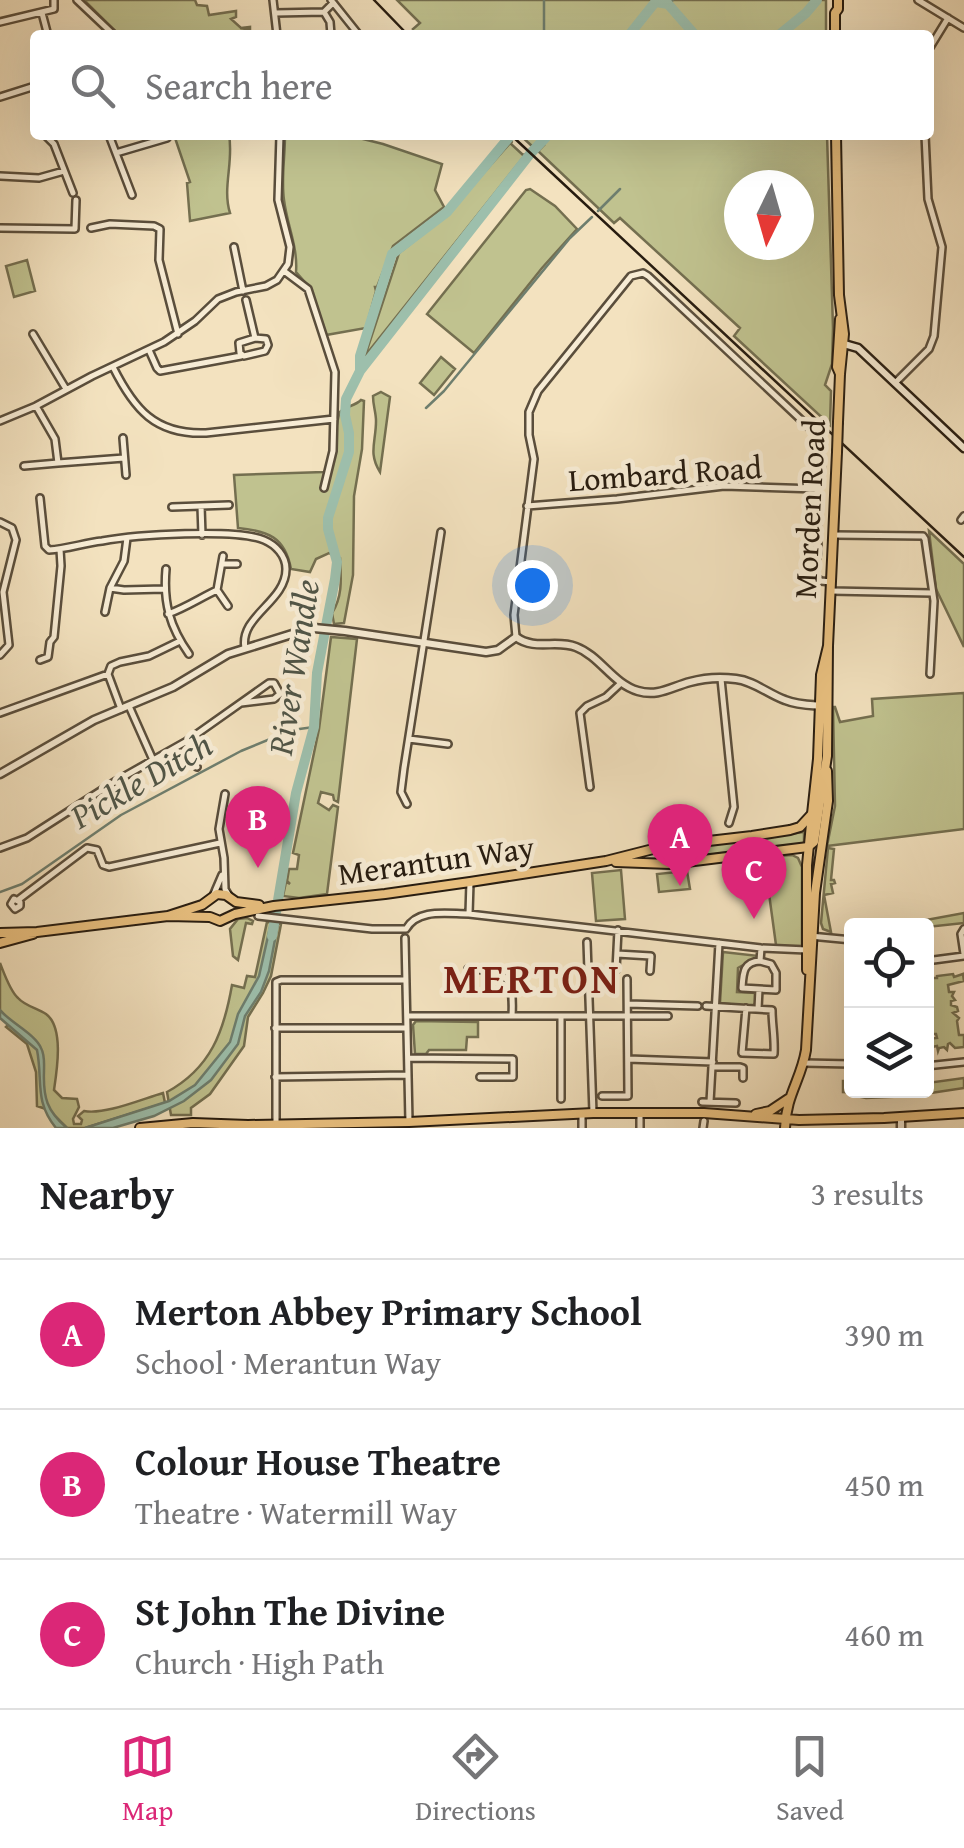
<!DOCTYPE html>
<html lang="en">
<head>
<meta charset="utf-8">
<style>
	body { margin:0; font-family:"Gentium Book Plus",serif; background:#f6f6f6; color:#202124 }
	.controls { position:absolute; right:30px; bottom:30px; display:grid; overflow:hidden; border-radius:10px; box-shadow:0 10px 40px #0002 }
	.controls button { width:90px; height:90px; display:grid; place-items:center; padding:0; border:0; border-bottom:2px solid #e0e0e0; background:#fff; color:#202124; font:50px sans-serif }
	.compass { position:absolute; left:724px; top:170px; width:90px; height:90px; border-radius:50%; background:#fff; box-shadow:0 10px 40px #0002; rotate:185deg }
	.you { position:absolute; left:532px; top:585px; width:35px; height:35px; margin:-25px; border:8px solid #fff; border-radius:50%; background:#1a73e8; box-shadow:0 0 0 15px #1a73e833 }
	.badge { display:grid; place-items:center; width:65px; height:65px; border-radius:50%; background:#db2777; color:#fff; font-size:32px; font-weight:700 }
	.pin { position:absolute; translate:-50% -82px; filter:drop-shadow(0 2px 5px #0008) }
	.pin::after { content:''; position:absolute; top:52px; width:35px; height:30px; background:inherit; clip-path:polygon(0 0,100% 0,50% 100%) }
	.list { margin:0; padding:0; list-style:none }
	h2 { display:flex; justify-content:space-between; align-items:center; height:130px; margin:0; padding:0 40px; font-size:42px }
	h2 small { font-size:32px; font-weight:400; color:#757577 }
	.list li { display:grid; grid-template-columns:65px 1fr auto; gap:30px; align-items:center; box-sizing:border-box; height:150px; padding:0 40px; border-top:2px solid #e0e0e0 }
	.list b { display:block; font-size:38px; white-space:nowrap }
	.list p { margin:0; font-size:32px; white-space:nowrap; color:#757577 }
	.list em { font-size:32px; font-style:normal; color:#757577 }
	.icon { flex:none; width:55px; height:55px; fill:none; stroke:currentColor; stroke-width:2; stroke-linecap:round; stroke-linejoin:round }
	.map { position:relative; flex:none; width:964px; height:1128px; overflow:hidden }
	.search { position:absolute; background:#fff; box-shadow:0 10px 40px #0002; left:30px; right:30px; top:30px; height:110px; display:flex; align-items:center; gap:25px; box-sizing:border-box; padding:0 35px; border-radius:10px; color:#757577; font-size:38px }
	.sheet { height:580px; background:#fff }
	nav { display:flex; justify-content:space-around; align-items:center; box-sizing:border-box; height:140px; border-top:2px solid #e0e0e0; background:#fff; font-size:28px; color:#757577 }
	nav a { display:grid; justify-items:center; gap:5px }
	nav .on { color:#db2777 }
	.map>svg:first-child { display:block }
	.green { fill:#c0c28f; stroke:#746f50; stroke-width:2.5; fill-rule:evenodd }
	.water { fill:#9dbfac; stroke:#6e7e6e; stroke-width:2.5 }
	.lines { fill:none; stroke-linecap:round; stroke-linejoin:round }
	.stream { stroke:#6e7e6e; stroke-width:2.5 }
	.river { stroke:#9dbfac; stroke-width:10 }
	.minor-casing { stroke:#5a4e3c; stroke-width:10 }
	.tertiary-casing { stroke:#5a4e3c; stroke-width:11 }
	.secondary-casing { stroke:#271c10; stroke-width:11 }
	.primary-casing { stroke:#271c10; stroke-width:12 }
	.trunk-casing { stroke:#271c10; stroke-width:12 }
	.minor { stroke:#f7ecd5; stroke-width:5 }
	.tertiary { stroke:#f7ecd5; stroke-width:6 }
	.secondary { stroke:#f7ecd5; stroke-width:6 }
	.primary { stroke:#eac180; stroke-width:8 }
	.trunk { stroke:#eac180; stroke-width:8 }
	.tram { stroke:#271c10; stroke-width:2.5 }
	.trunk-bridge-casing { stroke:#271c10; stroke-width:12; stroke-linecap:butt }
	.trunk-bridge { stroke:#eac180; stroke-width:8 }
	.labels { text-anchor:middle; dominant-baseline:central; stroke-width:9; stroke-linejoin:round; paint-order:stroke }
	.street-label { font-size:32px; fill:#271c10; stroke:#f7ecd5 }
	.water-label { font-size:35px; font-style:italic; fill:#505547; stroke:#f7ecd5 }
	.district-label { font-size:42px; font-weight:bold; letter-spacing:2.5px; fill:#7a1f14; stroke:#f7ecd5 }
</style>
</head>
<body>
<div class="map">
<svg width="964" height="1128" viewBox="0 0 964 1128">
	<rect width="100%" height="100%" fill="#f3e2bf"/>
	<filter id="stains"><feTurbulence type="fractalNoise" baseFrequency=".002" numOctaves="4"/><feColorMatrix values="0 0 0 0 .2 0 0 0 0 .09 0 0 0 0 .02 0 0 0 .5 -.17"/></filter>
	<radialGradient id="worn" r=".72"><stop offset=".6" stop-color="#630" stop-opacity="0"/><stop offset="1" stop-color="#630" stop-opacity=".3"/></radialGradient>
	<path class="green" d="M84,0H195L197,5L207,6L209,15L236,11V17L231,19L241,28L250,27V29L223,35H119Z
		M397,0H826V35H419L413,29L420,23Z
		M174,135H229C234,161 222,188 230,213L190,221L187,183L190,182Z
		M285,135H347L383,144L442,164L435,190L444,207L393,246L377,287H375L376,291L366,328L326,335L310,288L296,272C298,247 287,225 284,200C281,179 285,157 285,135Z
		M520,135H827L833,328L832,364L825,385L831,391L830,425L734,336L740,328L620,218L614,223L538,151L544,145L540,141L533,147ZM799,185V245H739V185Z
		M512,141L511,144L523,155L526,154L365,356L399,253L446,215Z
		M530,189L555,206L577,229L542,268L474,353L427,314L526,190Z
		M27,260L35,291L14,297L6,266Z
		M441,357L455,369L434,395L420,383Z
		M381,392L390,397L380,472C368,453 376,442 376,421C376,412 373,406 373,396Z
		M361,400L364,401L362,449L354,496L353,575L344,623L334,624L332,613C343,596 341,578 340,558L329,553L316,559L310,572L291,569C285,537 268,531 238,528L234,475L324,472L330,470C332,460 337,416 340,412C346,406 355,406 361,400Z
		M929,531L964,564V647L936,589Z
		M331,637L357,639L338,802L334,800L333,795L321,792L318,803L329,810L333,805L338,807L327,894L299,898L283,896L286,882L290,884L287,881L289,869H297L299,855L293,853L319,729Z
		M964,693V829L827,846L835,806L833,707H835L840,722L873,716L872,699Z
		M804,832V844L674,859L673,849Z
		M828,848L834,849L831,880H834L835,883L831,884L833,893L824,895L831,932L823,929L821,923Z
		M792,855L798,858L802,867V948L776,945L764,857Z
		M621,870L625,919L596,921L592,873Z
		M687,871L690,889L659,892L657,874Z
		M964,913V923L927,927L926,926L899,925Z
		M247,918L253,921L252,924L246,923L238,960L233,956L230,929L238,919Z
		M267,922L281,924L271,976L263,993L248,1017L244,1046L210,1094L191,1108V1115H171L167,1092C211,1068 224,1031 232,985L244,988L247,976L255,977Z
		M723,952L759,956V959L752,960L738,968L737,992L757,993V1005L755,1007L720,1003Z
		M0,963C4,973 10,991 18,998C25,1006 37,1008 46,1014C64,1027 57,1070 54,1090L62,1098L77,1099L79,1107L73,1119L74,1124H81L82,1120L78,1116L84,1111C105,1115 142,1099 163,1093L165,1103L85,1128H67L49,1110L37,1106L36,1072L27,1044L6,1027L11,1022L0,1010Z
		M953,974L954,977L963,974L964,981L948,985L949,992H954L952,996L955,1000L951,1001V1005L957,1007L958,1011L953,1013L959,1018L957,1021L959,1035H964V1047L955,1048L950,1043L948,1044L947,1050L944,1047L939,1048L938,1051L937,1046L927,1048V1039L937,1038L936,1034H932L927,978H937V976Z
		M416,1021L478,1022V1037H467L466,1050H429L426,1054H415L413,1025Z
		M964,1078V1088L911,1096L866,1098L861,1097V1093L843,1092V1081H851L852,1090H926L927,1083Z"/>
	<path class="water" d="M271,923L278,924L269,971L261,992L245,1016L238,1044L211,1080L184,1101L154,1116L113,1128H85L169,1101L195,1085L230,1042L238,1014L259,976Z
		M0,1010C11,1023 35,1034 41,1048C45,1055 44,1064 44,1071C43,1098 47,1111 67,1128H56C34,1101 43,1081 37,1050L0,1018Z"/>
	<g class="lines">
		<path class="stream" d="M668,4L673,0
			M525,35H534
			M539,35L544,31V0
			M598,211L620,189
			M426,408L444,391L570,238L592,217
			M0,892L22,884L121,815L241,751L292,730L314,727"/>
		<path class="river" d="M656,2L668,4L695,35
			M629,35L657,0
			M779,35L806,13L817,0
			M360,370V356L392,254L447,212L511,135
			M272,936L296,793L314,727L317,673L335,579L337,562L328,529V518L349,452V433L345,415L346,399L360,371L530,154L548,135"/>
		<defs>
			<path id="minor" d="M77,0L114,35
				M273,0L277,35
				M331,0L359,35
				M918,0L964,28
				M324,12L330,22L331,35
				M42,13L47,32
				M275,13L324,12L333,3
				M0,22L54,9V0
				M929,49L948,18
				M0,97L35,86
				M45,135L54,144L73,193
				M109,135L132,195
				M116,153L167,138L169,135
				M0,176L39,178L64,171
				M0,228L75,229L76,200
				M91,228L110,224L154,226L160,229L159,260L178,334
				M234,247L243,291
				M284,271L308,289L335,372L333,451L324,488
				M246,300L255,338L266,339L268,345L265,351L244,356L240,353L239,343L255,338
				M33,334L66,389
				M149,350L157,368L160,371L241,356
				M113,367C134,409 155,435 206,433L334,419
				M895,383L929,349L934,336L942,247L928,199L925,135
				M36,406L55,439L58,463L124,458
				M0,421L36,406L92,376L164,342L195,321L218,299L236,292L266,286L277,280L288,264L290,247L278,200L280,135
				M123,438L126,475
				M24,466L58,463
				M40,498L45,546L49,550C67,549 84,543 102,541C135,535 236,528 264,540C276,545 286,556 286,569C286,602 239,616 245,648
				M201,506L202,535
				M527,506L617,499L724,486L817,489
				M172,507L229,505
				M961,520L964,516
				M0,522L12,528L16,540L3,592L9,645L0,655
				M834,535L923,536L925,539L934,601L930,674
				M223,556L217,590L228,606
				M222,564H237
				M166,569C163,603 170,627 189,654
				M110,588L124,590L164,589
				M831,591L932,593
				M105,612L110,588L124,561L127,538
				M168,614C185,608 200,598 217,590
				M516,637L514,615L534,459L529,435V412L538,391L631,276L643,273L648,276L814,432C822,449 824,471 817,489L818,553L812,575L821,581L831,582
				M40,660L48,657L50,642L54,637L61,566L60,549
				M721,679L734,807L729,823
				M129,706L153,760
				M121,709L108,674L111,666L120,662L149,656L180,641
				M0,713L108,674
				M409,739L448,744
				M187,741L197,767
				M590,787L580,713L587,706L606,697L621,683
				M225,794L219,829L224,858L225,889L228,894
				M407,804L401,792L404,768L441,532
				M0,848L27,838L116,781L187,741L269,683H274L280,694L274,699L241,703
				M213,896L222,875
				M14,899L20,902V906L15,909L11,904Z
				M18,900L87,848L97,850L103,865L109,867L220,843
				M469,914L470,882
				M258,916L372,929H406C418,908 447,914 469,914L761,948L807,950
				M964,929L961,934L964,954
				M810,936L852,940
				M405,938L409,1122
				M587,942L593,1113
				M617,954L651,956L650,971
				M760,961C743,962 743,973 742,988L776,990V973L771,964L760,961L761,948
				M926,961L964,956
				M468,969C507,970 514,977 512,1016
				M616,970L618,930
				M628,1004L698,1006
				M706,1006L772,1010C772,1025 775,1038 774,1054L742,1053L746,1008
				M758,1009L759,989
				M407,1016H668
				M561,1017V1099
				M275,1028H407
				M408,1058L513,1059V1077H480
				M628,1059L713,1062
				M804,1063L851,1064
				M926,1066L964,1062
				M714,1067H740L743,1068V1078
				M275,1077L407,1075
				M602,1096H628L627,979
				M702,1102L736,1103
				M710,1102L719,943
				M582,1113V1128
				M276,1123V982L281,980H406
				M640,1128V1113
				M703,1128L704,1121"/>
			<path id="tertiary" d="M0,774L94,720L173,687L228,654L305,630L314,628L345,631L486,652L498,650L516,637C535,651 556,639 576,647C600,656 613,684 638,691C658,697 671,687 690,682C704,678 721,677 736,679C754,681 768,694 785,700C797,705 810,705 823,706
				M901,1128V1118"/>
			<path id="secondary" d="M844,344L858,348L964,448"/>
			<path id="primary" d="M807,970V865L812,814
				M756,1114L770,1111L788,1099
				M140,1128L193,1123L248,1125L409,1122L593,1113H704L799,1120L884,1118L964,1113
				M785,1128C786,1095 801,1080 806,1050L815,893L828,801L827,771"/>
			<path id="trunk" d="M835,35V13L838,9V0
				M836,135L839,295L844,334L840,374L838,422
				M840,374L837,367L840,319
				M616,862L670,864L808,847L814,842L827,756L828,646L837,452
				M168,916L210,917L220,921L235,914L274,906L385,894L470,882L606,861L665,846L752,836L790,830L800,827L812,814L818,759L821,675L828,646
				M0,933L37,932L168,916L202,905L217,894L226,895L236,902L259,905
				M0,943L33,934"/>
		</defs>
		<use href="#minor" class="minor-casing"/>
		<use href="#tertiary" class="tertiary-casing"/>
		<use href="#secondary" class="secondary-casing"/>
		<use href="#primary" class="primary-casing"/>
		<use href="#trunk" class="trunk-casing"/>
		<use href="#minor" class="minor"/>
		<use href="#tertiary" class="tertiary"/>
		<use href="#secondary" class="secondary"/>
		<use href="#primary" class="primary"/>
		<use href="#trunk" class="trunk"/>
		<path class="tram" d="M374,0L408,35
			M511,135L964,557"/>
		<defs>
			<path id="trunk-bridge" d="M837,452L838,422"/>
		</defs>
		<use href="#trunk-bridge" class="trunk-bridge-casing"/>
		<use href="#trunk-bridge" class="trunk-bridge"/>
	</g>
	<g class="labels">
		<g class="street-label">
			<text transform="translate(665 473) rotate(-4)">Lombard Road</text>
			<text transform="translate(809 509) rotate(-87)">Morden Road</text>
			<text transform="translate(436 860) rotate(-8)">Merantun Way</text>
		</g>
		<g class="water-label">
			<text transform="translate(293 667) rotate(-81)">River Wandle</text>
			<text transform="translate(141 780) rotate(-30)">Pickle Ditch</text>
		</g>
		<g class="district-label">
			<text x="532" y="977">MERTON</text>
		</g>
	</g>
	<rect width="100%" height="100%" filter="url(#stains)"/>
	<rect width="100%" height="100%" fill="url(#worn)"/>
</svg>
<div class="controls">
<button><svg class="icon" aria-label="locate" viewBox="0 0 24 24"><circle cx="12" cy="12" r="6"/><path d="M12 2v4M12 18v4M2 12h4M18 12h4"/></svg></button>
<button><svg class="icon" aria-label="layers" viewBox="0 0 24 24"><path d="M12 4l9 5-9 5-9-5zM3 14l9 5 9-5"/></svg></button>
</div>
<svg class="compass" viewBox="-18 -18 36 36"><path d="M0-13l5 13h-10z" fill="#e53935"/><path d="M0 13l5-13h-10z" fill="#757577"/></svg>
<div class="you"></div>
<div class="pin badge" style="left:680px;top:886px">A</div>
<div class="pin badge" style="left:258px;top:868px">B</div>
<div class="pin badge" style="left:754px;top:919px">C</div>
<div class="search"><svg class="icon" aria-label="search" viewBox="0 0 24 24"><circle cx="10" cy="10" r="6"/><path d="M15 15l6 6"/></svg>Search here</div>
</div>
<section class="sheet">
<h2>Nearby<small>3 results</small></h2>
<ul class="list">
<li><span class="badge">A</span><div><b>Merton Abbey Primary School</b><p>School · Merantun Way</p></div><em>390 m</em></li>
<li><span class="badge">B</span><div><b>Colour House Theatre</b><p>Theatre · Watermill Way</p></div><em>450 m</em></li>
<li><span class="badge">C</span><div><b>St John The Divine</b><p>Church · High Path</p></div><em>460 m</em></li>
</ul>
</section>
<nav>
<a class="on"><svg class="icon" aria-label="map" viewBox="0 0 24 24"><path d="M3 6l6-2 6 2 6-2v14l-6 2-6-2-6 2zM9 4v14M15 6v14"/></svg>Map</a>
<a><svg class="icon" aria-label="directions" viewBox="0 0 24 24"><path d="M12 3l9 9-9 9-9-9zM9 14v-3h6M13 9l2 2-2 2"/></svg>Directions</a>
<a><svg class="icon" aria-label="saved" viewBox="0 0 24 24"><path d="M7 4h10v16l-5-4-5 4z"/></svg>Saved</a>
</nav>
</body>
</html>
